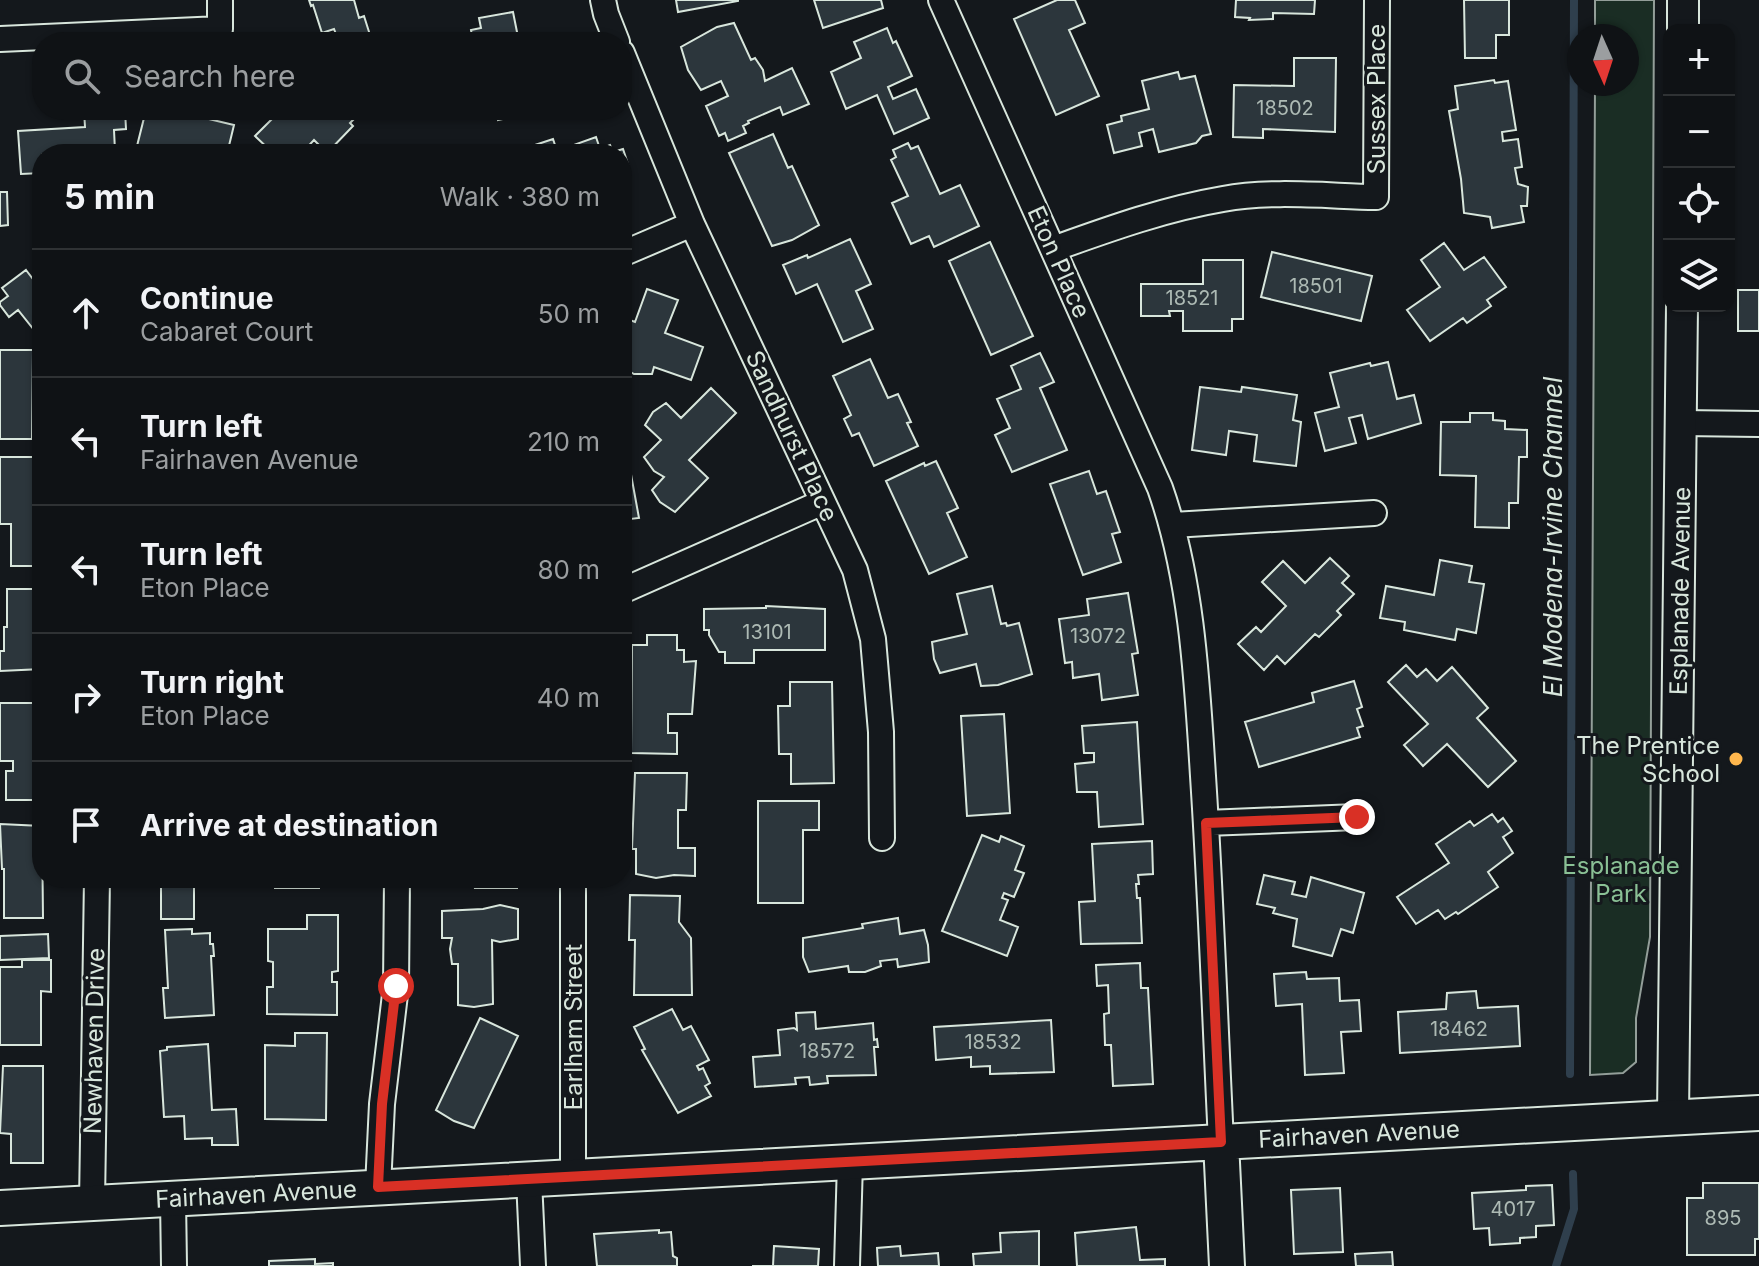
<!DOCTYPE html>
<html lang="en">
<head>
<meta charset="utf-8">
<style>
	body { margin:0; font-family:Inter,sans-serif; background:#181b1e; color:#f1f3f6 }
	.controls { position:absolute; right:24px; top:24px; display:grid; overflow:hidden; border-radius:16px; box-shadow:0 2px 6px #0004 }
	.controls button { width:72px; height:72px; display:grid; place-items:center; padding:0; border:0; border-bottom:2px solid #2f3234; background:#0f1215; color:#f1f3f6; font:40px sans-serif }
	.compass { position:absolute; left:1567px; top:24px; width:72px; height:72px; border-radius:50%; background:#0f1215; box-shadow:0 2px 6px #0004; rotate:177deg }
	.stop { position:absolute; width:24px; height:24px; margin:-18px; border:6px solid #d93025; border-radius:50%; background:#fff }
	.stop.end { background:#d93025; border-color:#fff; box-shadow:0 2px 8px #0008 }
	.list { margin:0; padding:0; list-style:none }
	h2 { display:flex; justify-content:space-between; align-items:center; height:104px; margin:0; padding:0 32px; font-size:34px }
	h2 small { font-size:26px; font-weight:400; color:#9b9ea0 }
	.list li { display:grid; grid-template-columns:52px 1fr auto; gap:24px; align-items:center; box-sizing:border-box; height:128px; padding:0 32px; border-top:2px solid #2f3234 }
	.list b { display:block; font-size:30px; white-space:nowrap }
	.list p { margin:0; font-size:26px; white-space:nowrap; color:#9b9ea0 }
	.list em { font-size:26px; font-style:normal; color:#9b9ea0 }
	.icon { flex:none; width:44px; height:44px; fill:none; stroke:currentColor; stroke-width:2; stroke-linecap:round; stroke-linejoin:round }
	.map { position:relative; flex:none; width:1759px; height:1266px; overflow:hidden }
	.search { position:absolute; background:#0f1215; box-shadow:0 2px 6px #0004; left:32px; top:32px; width:600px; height:88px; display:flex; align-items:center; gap:20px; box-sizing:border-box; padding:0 28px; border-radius:32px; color:#9b9ea0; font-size:30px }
	.panel { position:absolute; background:#0f1215; box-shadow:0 2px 6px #0004; left:32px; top:144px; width:600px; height:744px; border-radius:32px }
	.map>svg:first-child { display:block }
	.green { fill:#1a2d24; stroke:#939e99; stroke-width:2 }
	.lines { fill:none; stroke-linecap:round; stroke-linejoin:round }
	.stream { stroke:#2f3f4d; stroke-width:8 }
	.building { fill:#2c363c; stroke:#d8e6dc; stroke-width:2 }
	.minor-casing { stroke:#d8e6dc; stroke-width:28 }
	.tertiary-casing { stroke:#d8e6dc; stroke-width:34 }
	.secondary-casing { stroke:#d8e6dc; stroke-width:38 }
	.minor { stroke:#14181c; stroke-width:24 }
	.tertiary { stroke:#14181c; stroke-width:30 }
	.secondary { stroke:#14181c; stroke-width:34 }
	.route { stroke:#d93025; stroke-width:10 }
	.poi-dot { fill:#ffb74d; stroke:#14181c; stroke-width:3 }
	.labels { text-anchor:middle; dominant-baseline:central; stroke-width:6; stroke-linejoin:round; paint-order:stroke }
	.number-label { font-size:20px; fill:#adbab4 }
	.street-label { font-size:24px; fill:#d8e6dc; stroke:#14181c }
	.poi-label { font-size:24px; fill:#d8e6dc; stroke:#14181c; text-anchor:end }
	.park-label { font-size:24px; fill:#8ac095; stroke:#14181c }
	.water-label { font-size:26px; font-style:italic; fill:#d8e6dc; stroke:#14181c }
</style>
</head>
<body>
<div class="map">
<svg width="1759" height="1266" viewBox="0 0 1759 1266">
	<rect width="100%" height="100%" fill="#14181c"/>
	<path class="green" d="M1595,0H1654L1650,937L1636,1018V1062L1623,1073L1590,1075L1595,84H1627V36H1595Z"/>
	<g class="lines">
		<path class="stream" d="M1570,1074L1574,0
			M1556,1266L1574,1209L1573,1174"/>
	</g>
	<path class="building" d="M309,0H354L359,18L364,16L370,35L339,42L334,29L322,33L313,5L311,6Z
		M676,0H738V1L678,12Z
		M814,0H881L883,8L823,28Z
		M1057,0H1075L1085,23L1069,30L1099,96L1056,115L1014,19Z
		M1236,0H1315L1314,14L1273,13V19L1249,20L1250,18L1235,17Z
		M1464,0H1509V35H1496V58H1465Z
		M513,12L519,42L552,35L554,42H473L471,30L481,28L479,18Z
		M734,23L751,60L755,58L763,70L765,81L792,68L809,104L783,115L780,107L748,121L749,123L743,126L746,133L728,141L725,133L719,136L706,106L728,96L721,81L701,90L688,70L681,47L717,27Z
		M887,28L893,43L896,41L912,76L888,87L893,99L916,89L929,118L894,134L877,95L846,109L831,72L861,58L854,42Z
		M1294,58H1336L1335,132L1263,129V138L1233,137L1234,85L1294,86Z
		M1178,72L1180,79L1195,76L1211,134L1202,136L1196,143L1159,152L1153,129L1139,133L1142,146L1114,153L1107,125L1122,121L1121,116L1149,109L1142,81Z
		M1494,80L1495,83L1508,81L1516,130L1502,132L1503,141L1518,139L1522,167L1515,168L1518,184L1528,187L1527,206H1521L1524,222L1492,228L1490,217L1464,213L1461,179L1449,111L1458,109L1455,86Z
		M84,110H125L126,129L114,130L115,151L93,152V154H42V180V173L21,174L18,131L85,127Z
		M146,110L192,118V115L234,125L227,154H153L136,150Z
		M281,110H363L350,123L353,126L327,153L314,140L301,154H274L255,136Z
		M496,110H531L532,113L498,120Z
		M773,134L788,168L792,166L819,225L792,240L772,246L729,153Z
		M596,137L600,149L610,145L613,152L623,149L628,164L622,166V154H564L570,152L568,147Z
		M553,139L558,154H531L529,147Z
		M908,143L911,149L918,146L940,194L960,185L979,226L934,247L929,236L911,244L892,203L908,196L891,160L896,157L893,150Z
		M0,192H7L8,225L0,226Z
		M850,239L871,284L856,291L873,329L843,342L817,284L796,294L783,265L807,255L808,258Z
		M990,242L1033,336L991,355L949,261Z
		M1444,243L1464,270L1484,257L1506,287L1487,300L1491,306L1467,323L1463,318L1430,341L1407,310L1440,287L1421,260Z
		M1272,252L1372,276L1361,321L1261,297Z
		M1203,260H1243V319H1232V331H1183V311H1169L1170,316H1141V284H1203Z
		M26,270L36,283L42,278V340L18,310L9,317L0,305V302L8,296L2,288Z
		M647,289L678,300L665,333L703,347L691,380L654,367L652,374H634L622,367V317L635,322Z
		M1738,290H1759V331H1738Z
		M0,350H33L32,439H0Z
		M1040,353L1054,382L1040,388L1067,450L1012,472L995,435L1010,428L997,399L1021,389L1011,366Z
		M870,359L888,398L898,394L911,422L907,423L918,446L874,466L859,433L852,436L844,419L851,415L833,376Z
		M1388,362L1397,399L1414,395L1421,423L1368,439L1362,415L1349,418L1356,443L1325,451L1315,413L1339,407L1330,373L1370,363L1371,366Z
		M1200,387L1241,392L1242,387L1297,395L1293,420L1301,422L1296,466L1254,461L1257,435L1229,431L1226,455L1192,450Z
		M711,388L736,413L689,460L708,478L675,512L660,502L652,490L664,477L654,471L644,457L661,440L645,425L653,412L666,403L681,418Z
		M1470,413H1493V420L1505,421V429L1527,430V457H1519L1518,503H1509V528L1475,527L1476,476L1440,475L1441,422H1470Z
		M0,457H42V566H11V524H0Z
		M936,461L958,508L947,513L967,557L929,574L886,481L924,463L925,466Z
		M630,469L639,518L622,520V470Z
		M1089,471L1097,494L1106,491L1120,532L1112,534L1121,562L1083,575L1050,484Z
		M1330,558L1349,576L1342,583L1354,594L1337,611L1341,615L1319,637L1315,634L1285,664L1277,656L1264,670L1238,644L1256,627L1261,632L1286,606L1262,582L1283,561L1305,583Z
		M1440,560L1472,566L1469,582L1484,584L1476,633L1457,629L1455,640L1404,630L1405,622L1380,618L1386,586L1434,595Z
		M992,586L1001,624L1006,623L1007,626L1019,623L1032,674L998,685L981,686L976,664L940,673L934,659L932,642L967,634L957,594Z
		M7,589H42V669L0,671V651H4V627H7Z
		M1128,593L1138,653L1132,654L1138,695L1102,700L1099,674L1073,678L1072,662L1065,663L1059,619L1089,615L1087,599Z
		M766,606L825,609V650H754V663H725V652H719L709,635V630H704V609L766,608Z
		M647,635H677V650H684V662L696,661L692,714H668V733H677V754L631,753L632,645H647Z
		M1406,665L1417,677L1426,669L1437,681L1452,667L1488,708L1477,718L1516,761L1488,787L1447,744L1423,766L1404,745L1428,724L1388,682Z
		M1354,681L1362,707L1357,709L1363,726L1357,728L1360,737L1259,767L1245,722L1314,702L1312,693Z
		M790,682H832L834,783L791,784V754H779L778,706H790Z
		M0,703H42V761H34L35,800H6V771H13V761H0Z
		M1004,714L1010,813L967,816L961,716Z
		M1137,722L1143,824L1099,827L1097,792H1077L1075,764L1094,762V753H1084L1082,726Z
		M635,773H687L686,810H678V848H695V876L674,875L656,878L636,874V849H632Z
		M758,801H819V830H803V903H758Z
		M1492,814L1498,822L1503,818L1512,831L1503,837L1513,853L1488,872L1498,887L1458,914L1456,912L1445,919L1438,910L1416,924L1397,897L1449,863L1436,844L1470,821L1474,826Z
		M0,824L42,826L43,918H4V869H2Z
		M982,835L999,842L1001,836L1024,846L1015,870L1024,873L1014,897L1004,893L1002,898L1008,900L1000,920L1018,927L1007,956L942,931Z
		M1152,841L1153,874L1138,875L1139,884H1136L1137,898H1140L1142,943L1081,944L1079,902L1095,901L1092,844Z
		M1264,875L1295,882L1292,894L1306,897L1311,877L1364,893L1353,933L1341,929L1332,956L1293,946L1297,919L1273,913L1275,908L1257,904Z
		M161,878H204V883H194V919H161Z
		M275,878H319V888H275Z
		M476,878H517V888H475Z
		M630,895L680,896L679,922L691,938L692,995H634L635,940H629Z
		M500,905L518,909V939L500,942L492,940L493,1004L474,1007L458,1005V964H452L450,949L452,938H442V911L483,909Z
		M307,915H338V971L332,972V982H337V1015L267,1014V987H273V962L268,961V929H307Z
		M898,918L900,934L924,930L928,945L929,962L898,967L897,959L880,961L881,966L865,972H849L848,966L809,972L803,957V938L863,928L862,924Z
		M192,929V934L210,933V944H213L214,956H211L214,1015L165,1018L163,988H168L165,930Z
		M48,934L49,958L0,960V936Z
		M22,960H51V992L41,991V1045H0V967H22Z
		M1140,963L1141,988H1148L1153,1084L1113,1086L1111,1045H1105L1104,1014L1109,1013L1108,985L1097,986L1096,965Z
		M1306,972L1307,979L1339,978L1340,1001L1359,1000L1361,1031L1341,1032L1344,1073L1305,1075L1302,1004L1276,1006L1274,974Z
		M1476,991L1478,1008L1518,1006L1520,1046L1400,1053L1398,1012L1446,1009L1447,993Z
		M672,1009L683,1030L691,1026L709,1060L697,1066L699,1070L703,1068L710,1083L705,1086L711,1096L678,1113L642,1050L645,1049L634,1027Z
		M815,1012L816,1029L873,1023L874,1040L877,1039L878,1047H874L876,1075L827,1076L828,1083L810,1085L809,1077L795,1078L796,1084L755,1087L753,1057L780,1055L778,1030L794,1028L797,1030L796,1013Z
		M480,1018L518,1036L474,1128L454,1121L436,1110Z
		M1051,1020L1054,1072L990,1074V1066L971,1067V1057L936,1060L934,1027Z
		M295,1033H327L326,1120L265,1119V1045L295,1046Z
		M208,1044L212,1110L236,1109L238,1145H212V1138L185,1139L184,1116L164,1117L160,1051L167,1050V1047Z
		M3,1066H43V1163H11V1134L0,1133Z
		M1703,1183H1759V1239H1755V1255H1687V1198H1703Z
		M1552,1185L1554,1225L1536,1226V1237L1520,1238V1243L1490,1245L1489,1228L1474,1229L1472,1193L1526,1190V1186Z
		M1340,1188L1343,1252L1294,1254L1291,1190Z
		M1136,1227L1140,1260L1165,1259V1266H1077L1075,1233Z
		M659,1230V1233L671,1232L673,1256L677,1258V1266H597L594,1234Z
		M1039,1231V1266H974L973,1254L1001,1252L1000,1233Z
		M774,1246L819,1249L818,1266H752H773Z
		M900,1246L901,1256L938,1253L939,1266H878L877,1248Z
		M1392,1252L1393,1266H1356L1355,1254Z
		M315,1259V1264L333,1263V1266H269V1261Z"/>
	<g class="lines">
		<defs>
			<path id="minor" d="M603,0L606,14L617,42
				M941,0L1160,488C1192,579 1197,680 1203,776C1211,898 1215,1020 1221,1142
				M0,39L220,29V0
				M622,53L692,224L855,570L873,639L881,732L882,838
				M1053,249C1109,229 1164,209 1223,199C1272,190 1326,196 1376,197L1377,0
				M622,254L692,224
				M1682,423L1759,424
				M1173,525L1374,513
				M622,591L823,502
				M1206,823L1357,817
				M573,1177V878
				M529,1180L533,1266
				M378,1187L382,1104L396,986L397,878
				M173,1199L174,1266
				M92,1203L97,878
				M847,1266L850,1162"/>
			<path id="tertiary" d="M1683,30V0
				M1673,1117L1682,306"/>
			<path id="secondary" d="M1221,1142L1227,1266
				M0,1208L1759,1113"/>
		</defs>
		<use href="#minor" class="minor-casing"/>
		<use href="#tertiary" class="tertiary-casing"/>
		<use href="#secondary" class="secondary-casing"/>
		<use href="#minor" class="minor"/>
		<use href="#tertiary" class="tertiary"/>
		<use href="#secondary" class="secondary"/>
	</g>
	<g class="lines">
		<path class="route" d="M396,986L382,1104L378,1187L1221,1142L1206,823L1357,817"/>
	</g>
	<circle class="poi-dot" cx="1736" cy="759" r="8"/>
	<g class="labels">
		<g class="number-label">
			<text x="1285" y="108">18502</text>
			<text x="1316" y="286">18501</text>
			<text x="1192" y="298">18521</text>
			<text x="767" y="632">13101</text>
			<text x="1098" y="636">13072</text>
			<text x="1459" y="1029">18462</text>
			<text x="993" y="1042">18532</text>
			<text x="827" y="1051">18572</text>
			<text x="1513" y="1209">4017</text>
			<text x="1723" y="1218">895</text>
		</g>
		<g class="street-label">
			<text transform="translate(1376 99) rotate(-90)">Sussex Place</text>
			<text transform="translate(1059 262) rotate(66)">Eton Place</text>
			<text transform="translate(792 436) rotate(65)">Sandhurst Place</text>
			<text transform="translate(1680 591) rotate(-89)">Esplanade Avenue</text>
			<text transform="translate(573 1027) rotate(-90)">Earlham Street</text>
			<text transform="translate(94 1041) rotate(-89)">Newhaven Drive</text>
			<text transform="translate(1359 1134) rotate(-3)">Fairhaven Avenue</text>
			<text transform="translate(256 1194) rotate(-3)">Fairhaven Avenue</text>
		</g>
		<g class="poi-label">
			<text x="1720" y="745">The Prentice<tspan x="1720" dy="28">School</tspan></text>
		</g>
		<g class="park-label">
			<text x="1621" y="865">Esplanade<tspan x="1621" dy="28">Park</tspan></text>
		</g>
		<g class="water-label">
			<text transform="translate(1552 537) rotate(-90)">El Modena-Irvine Channel</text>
		</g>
	</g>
</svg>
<div class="controls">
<button>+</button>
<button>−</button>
<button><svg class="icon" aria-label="locate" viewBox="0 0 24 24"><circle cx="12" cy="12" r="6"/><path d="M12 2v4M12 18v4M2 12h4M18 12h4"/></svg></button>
<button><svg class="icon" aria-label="layers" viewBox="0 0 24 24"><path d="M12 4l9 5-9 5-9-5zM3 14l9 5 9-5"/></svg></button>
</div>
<svg class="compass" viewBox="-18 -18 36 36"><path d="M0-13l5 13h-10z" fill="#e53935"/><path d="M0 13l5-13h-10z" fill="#9b9ea0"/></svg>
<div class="stop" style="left:396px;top:986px"></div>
<div class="stop end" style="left:1357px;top:817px"></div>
<div class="search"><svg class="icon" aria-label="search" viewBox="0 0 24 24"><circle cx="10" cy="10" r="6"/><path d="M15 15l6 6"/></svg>Search here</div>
<section class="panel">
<h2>5 min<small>Walk · 380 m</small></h2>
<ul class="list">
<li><svg class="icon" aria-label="ahead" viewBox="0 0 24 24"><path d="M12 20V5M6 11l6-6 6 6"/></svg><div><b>Continue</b><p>Cabaret Court</p></div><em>50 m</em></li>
<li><svg class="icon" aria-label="left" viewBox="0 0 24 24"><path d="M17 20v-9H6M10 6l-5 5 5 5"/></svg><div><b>Turn left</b><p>Fairhaven Avenue</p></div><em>210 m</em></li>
<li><svg class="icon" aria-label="left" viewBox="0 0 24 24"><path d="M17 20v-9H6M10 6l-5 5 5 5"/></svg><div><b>Turn left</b><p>Eton Place</p></div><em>80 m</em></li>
<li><svg class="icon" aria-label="right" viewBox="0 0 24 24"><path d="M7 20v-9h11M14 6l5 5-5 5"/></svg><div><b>Turn right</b><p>Eton Place</p></div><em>40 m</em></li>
<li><svg class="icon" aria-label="arrive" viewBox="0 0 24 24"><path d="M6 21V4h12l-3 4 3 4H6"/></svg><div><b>Arrive at destination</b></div></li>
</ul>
</section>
</div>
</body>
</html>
